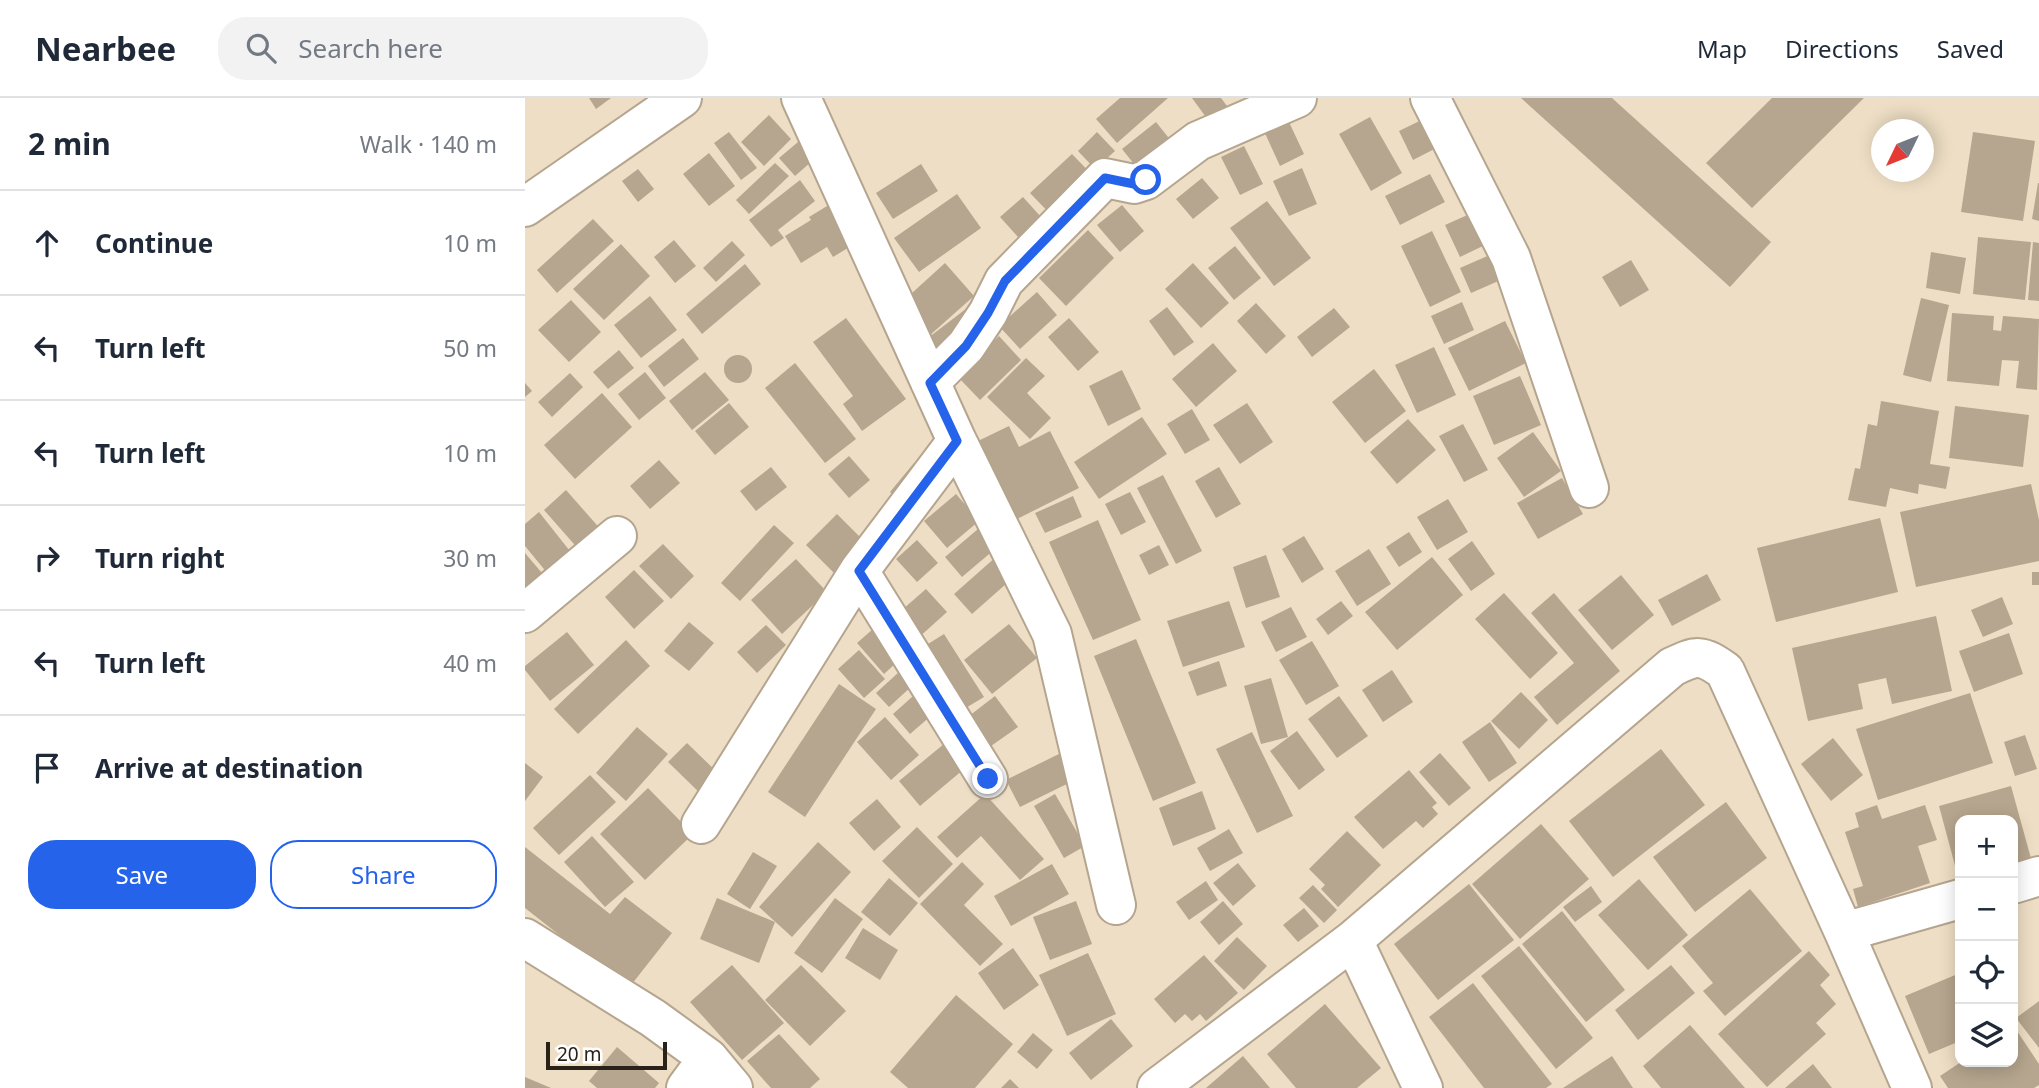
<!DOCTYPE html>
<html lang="en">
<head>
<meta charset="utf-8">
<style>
	body { margin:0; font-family:"Noto Sans",sans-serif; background:#f2f2f3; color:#1f2937 }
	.controls { position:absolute; right:21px; bottom:21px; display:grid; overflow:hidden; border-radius:14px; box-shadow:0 4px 18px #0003 }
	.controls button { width:63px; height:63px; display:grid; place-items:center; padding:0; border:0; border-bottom:2px solid #e0e1e3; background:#fff; color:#1f2937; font:35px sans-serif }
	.compass { position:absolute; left:1346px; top:21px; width:63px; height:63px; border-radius:50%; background:#fff; box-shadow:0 4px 18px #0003; rotate:227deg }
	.scale { position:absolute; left:21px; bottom:18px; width:121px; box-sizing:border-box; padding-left:7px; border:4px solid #282219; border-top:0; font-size:19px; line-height:24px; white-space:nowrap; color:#282219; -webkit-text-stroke:5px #fff; paint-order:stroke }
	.stop { position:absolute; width:21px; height:21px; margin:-16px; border:5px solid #2563eb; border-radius:50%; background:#fff }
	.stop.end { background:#2563eb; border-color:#fff; box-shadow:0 2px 7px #0008 }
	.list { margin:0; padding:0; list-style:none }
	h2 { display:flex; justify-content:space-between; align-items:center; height:91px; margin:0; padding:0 28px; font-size:30px }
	h2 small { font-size:23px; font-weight:400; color:#747a83 }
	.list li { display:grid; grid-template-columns:46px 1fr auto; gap:21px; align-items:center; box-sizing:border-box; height:105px; padding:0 28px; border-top:2px solid #e0e1e3 }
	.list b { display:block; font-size:26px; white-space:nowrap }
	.list em { font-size:23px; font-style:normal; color:#747a83 }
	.actions { display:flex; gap:14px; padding:21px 28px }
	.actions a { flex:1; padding:16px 0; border:2px solid #2563eb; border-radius:28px; text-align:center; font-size:24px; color:#2563eb }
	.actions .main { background:#2563eb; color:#fff }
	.icon { flex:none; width:38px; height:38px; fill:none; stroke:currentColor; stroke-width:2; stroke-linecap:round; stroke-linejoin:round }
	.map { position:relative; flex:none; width:1514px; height:990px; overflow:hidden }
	header { display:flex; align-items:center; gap:42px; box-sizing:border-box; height:98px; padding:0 35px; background:#fff; border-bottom:2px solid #e0e1e3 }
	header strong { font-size:33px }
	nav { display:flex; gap:38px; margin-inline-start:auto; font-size:24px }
	.search { width:490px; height:63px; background:#f2f2f3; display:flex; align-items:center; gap:18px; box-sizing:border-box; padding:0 24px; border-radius:28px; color:#747a83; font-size:26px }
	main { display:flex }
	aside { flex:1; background:#fff }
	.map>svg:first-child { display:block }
	.building { fill:#b6a68f }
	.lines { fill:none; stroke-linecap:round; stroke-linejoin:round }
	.minor-casing { stroke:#b5a58e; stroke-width:42 }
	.minor { stroke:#fff; stroke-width:38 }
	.route { stroke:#2563eb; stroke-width:9 }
</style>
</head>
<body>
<header>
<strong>Nearbee</strong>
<div class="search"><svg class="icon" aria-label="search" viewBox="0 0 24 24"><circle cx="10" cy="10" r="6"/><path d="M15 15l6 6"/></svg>Search here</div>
<nav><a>Map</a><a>Directions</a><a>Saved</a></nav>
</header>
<main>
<aside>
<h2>2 min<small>Walk · 140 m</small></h2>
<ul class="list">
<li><svg class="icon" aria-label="ahead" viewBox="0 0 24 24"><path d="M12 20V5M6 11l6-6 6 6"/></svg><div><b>Continue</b></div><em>10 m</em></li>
<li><svg class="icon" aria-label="left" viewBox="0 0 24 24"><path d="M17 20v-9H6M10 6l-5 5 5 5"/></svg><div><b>Turn left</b></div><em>50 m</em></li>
<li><svg class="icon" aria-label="left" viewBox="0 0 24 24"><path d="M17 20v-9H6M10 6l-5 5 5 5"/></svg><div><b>Turn left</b></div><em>10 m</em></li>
<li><svg class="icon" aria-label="right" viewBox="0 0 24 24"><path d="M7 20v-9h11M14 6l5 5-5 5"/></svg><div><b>Turn right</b></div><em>30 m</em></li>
<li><svg class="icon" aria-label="left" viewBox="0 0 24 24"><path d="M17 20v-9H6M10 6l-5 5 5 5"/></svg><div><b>Turn left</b></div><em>40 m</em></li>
<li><svg class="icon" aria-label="arrive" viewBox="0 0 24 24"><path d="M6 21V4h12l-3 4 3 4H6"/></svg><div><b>Arrive at destination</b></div></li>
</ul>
<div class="actions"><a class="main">Save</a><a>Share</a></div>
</aside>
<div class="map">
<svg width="1514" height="990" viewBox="0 0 1514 990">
	<rect width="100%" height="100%" fill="#eedec5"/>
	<path class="building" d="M64,0H86L71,11Z
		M595,0H643L592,45L571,21Z
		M667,0H696L705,12L686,26Z
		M996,0H1087L1246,144L1205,189Z
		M1247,0H1339L1227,110L1181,65Z
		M909,16L923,44L888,62L874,33Z
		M244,17L266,41L239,68L216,44Z
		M845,19L877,75L846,93L814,36Z
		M763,22L779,56L755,68L739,33Z
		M631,24L647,44L613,71L597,51Z
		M204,34L232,70L216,82L189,45Z
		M572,34L590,53L570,71L553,53Z
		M1448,34L1510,43L1498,123L1436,114Z
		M279,39L294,57L270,78L254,60Z
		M719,48L738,86L715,97L696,59Z
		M184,55L210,88L184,108L158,76Z
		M547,56L573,83L531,122L505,95Z
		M250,65L264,78L224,116L211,102Z
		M396,66L413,93L368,121L351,95Z
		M777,70L792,106L764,118L748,83Z
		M113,71L129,91L113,104L97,83Z
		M905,76L920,104L875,127L860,98Z
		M677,80L694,100L668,121L651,101Z
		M275,82L290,103L253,132L259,140L246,149L224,122Z
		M1513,85H1514V123L1507,121Z
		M432,96L456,130L394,174L369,140Z
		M498,99L525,129L503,150L475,119Z
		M742,103L786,160L749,188L705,130Z
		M307,105L331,145L308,159L302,149L276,165L260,138L286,122L284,119Z
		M597,107L619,133L595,154L572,127Z
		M947,115L962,146L935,159L920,127Z
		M68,121L89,143L32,195L12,172Z
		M563,132L589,160L541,208L514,180Z
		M907,133L936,194L905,209L876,148Z
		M1453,139L1506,144L1500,202L1448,196Z
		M149,142L171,168L150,185L129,159Z
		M207,143L220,157L191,184L178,170Z
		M1508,144L1514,145V203L1503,202Z
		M96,146L125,178L79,222L48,191Z
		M710,148L736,180L709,202L683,170Z
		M1406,154L1441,160L1435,196L1401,190Z
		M967,156L978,181L946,195L935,170Z
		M1106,162L1124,192L1095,209L1077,179Z
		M420,165L449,198L404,238L376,205Z
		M668,165L704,205L676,230L640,191Z
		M220,166L236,186L177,236L161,216Z
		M512,194L532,217L495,251L474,228Z
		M125,198L152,232L116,260L89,227Z
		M1396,200L1424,207L1406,284L1378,277Z
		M46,202L76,234L44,264L13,232Z
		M937,204L949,232L919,246L906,218Z
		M731,205L761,238L741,256L712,223Z
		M642,209L669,244L649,258L624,223Z
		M442,210L451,222L412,252L403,240Z
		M809,210L825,229L787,259L772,239Z
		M1427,215L1469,218L1468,232L1476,233L1478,218L1514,221L1512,292L1491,290L1494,263L1477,262L1474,288L1422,283Z
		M321,220L381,301L337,333L318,306L328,298L288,244Z
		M544,220L574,254L553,273L523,239Z
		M980,223L1001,265L944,293L923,250Z
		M474,238L496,262L455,302L433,279Z
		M158,240L174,261L139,289L123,268Z
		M688,245L712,273L671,309L647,281Z
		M909,249L931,297L892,315L870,267Z
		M94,252L109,270L83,291L68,274Z
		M199 271a14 14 0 1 1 28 0a14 14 0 1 1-28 0Z
		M501,260L520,278L502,295L526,320L505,341L462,299Z
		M270,265L331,341L300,365L240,290Z
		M849,271L881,313L840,345L807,304Z
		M597,272L616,311L583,328L564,288Z
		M120,274L141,300L114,322L93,296Z
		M180,274L204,302L167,332L144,303Z
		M45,275L58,289L27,319L13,304Z
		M995,278L1016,327L969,347L948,298Z
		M0,285L7,293L0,299Z
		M77,295L107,329L50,381L19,347Z
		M1356,303L1414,313L1405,366L1425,369L1421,391L1394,386L1393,396L1365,390L1361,409L1323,402L1330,370L1335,371L1343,326L1352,328Z
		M204,305L224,329L190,357L170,333Z
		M722,305L748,344L715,366L688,327Z
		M1430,308L1504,317L1498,369L1424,360Z
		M667,311L685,342L660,356L642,326Z
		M617,319L642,356L574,401L549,364Z
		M883,321L911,352L872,386L845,354Z
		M938,326L963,372L939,384L914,338Z
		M484,328L494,349L525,333L554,390L492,421L453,343Z
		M1008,334L1036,373L999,399L972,360Z
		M324,358L345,382L324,400L303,376Z
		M134,362L155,385L125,411L105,388Z
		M389,365L403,377L378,406L365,394Z
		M246,369L262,389L231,413L215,393Z
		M694,369L716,406L691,420L670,383Z
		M638,377L677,453L651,466L612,390Z
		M1037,380L1058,416L1013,441L992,405Z
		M1506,386L1514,422V463L1391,489L1375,414Z
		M41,392L78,434L56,454L19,412Z
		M605,394L621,424L596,437L580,406Z
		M431,396L454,423L422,450L399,423Z
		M548,398L557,419L520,435L510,415Z
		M923,401L943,434L912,452L892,419Z
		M14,414L52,462L28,482L0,448V426Z
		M312,416L345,449L314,480L281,447Z
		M1355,420L1373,494L1251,524L1232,450Z
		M573,422L616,522L568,542L524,444Z
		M249,427L269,445L215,503L196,485Z
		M453,431L470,451L437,479L420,459Z
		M884,434L897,454L874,469L861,449Z
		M779,438L799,471L777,485L757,451Z
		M392,442L413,465L392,484L371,461Z
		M947,443L970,476L946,493L923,461Z
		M138,446L169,478L146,501L114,468Z
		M634,447L644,467L624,477L614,457Z
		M844,451L866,486L832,508L810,473Z
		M0,455L22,481L0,500Z
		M741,457L755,499L721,510L708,469Z
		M472,458L490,478L447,516L429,496Z
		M907,459L938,497L872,552L840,514Z
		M271,461L302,494L257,536L226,502Z
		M109,472L139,503L109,531L80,499Z
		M1507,474H1514V487H1507Z
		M1182,476L1196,502L1147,528L1133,502Z
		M1096,477L1129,517L1087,552L1053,512Z
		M401,491L422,514L392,541L370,518Z
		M979,495L1033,555L1005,581L950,521Z
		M1029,495L1095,573L1032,627L1009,599L1049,565L1006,515Z
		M1477,499L1488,526L1458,539L1446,512Z
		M704,503L720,549L658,569L642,523Z
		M816,503L828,518L803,537L791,521Z
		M766,509L782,539L751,554L736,524Z
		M1411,518L1427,593L1367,606L1361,580L1333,586L1338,611L1283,623L1267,550Z
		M164,524L189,545L164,573L139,553Z
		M356,524L383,554L359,576L332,545Z
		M484,526L512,560L467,596L439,562Z
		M241,527L261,547L232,575L212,554Z
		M42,534L69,567L25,603L0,572V568Z
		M1484,535L1498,576L1449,594L1434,553Z
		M419,536L459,599L434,614L395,551Z
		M611,541L671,685L628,703L569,558Z
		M101,542L125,568L53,636L29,611Z
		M787,543L814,588L781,607L754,562Z
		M334,552L360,581L339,600L313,571Z
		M694,563L702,588L672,598L663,574Z
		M867,572L888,604L858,624L837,592Z
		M375,573L388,587L364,609L351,595Z
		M746,580L763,639L736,646L719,588Z
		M314,586L351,611L280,719L243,694Z
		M397,590L415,610L385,636L368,616Z
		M996,594L1023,622L994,651L966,623Z
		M1445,595L1468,665L1353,702L1331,631Z
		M470,598L493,629L466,648L444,618Z
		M814,598L843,638L812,660L783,621Z
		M360,619L394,657L366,682L332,644Z
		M965,624L992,665L964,684L937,644Z
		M112,629L143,656L101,703L71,675Z
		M772,633L800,672L774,692L745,653Z
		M727,634L768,718L732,735L691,651Z
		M1500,637L1512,671L1490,678L1479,644Z
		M1308,640L1338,677L1306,703L1276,666Z
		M425,641L445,666L395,708L374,683Z
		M162,645L198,680L179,699L143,664Z
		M1136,651L1180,707L1088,779L1044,723Z
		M538,654L552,681L495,709L481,682Z
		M915,655L946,690L924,708L894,674Z
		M0,665L18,679L0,703Z
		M884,672L912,705L907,709L913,716L898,730L891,723L858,751L829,719Z
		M65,677L91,704L34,757L8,730Z
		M1486,688L1507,764L1488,769V722H1435V774L1432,775L1414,708Z
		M123,690L168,736L120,782L75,736Z
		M677,693L691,731L648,748L634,710Z
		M460,696L519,761L495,782L456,738L432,760L412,739Z
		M530,696L560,748L539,760L509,708Z
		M352,701L376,729L349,753L324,725Z
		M1201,704L1242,760L1170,814L1128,759Z
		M1352,707L1357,721L1400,707L1412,742L1393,748L1405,785L1333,809L1328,791L1338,788L1320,734L1334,729L1330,715Z
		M1016,726L1064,781L995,841L947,786Z
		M392,729L428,766L394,800L357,763Z
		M704,731L718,755L685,773L672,750Z
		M822,733L856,767L813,809L796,791L800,787L784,771Z
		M67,738L109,784L80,809L39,764Z
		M293,744L326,774L267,839L234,809Z
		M0,749L85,816L100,799L147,835L103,891L0,810Z
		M228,754L252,768L225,811L202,796Z
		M437,764L459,786L439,807L478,846L455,868L395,806Z
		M713,765L731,788L708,808L688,785Z
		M527,766L544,796L486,828L469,798Z
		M364,780L393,805L365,838L336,814Z
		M1114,781L1163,837L1123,872L1073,817Z
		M681,783L693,802L664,822L651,804Z
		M944,786L989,842L913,902L869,846Z
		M788,787L812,812L799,825L774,800Z
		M1066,788L1077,804L1050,824L1038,809Z
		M1225,791L1277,853L1200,918L1178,893L1188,885L1157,848Z
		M192,800L250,824L234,865L175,841Z
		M310,800L338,821L297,875L269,855Z
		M551,803L567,846L525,862L508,819Z
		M698,803L718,826L694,847L675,824Z
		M779,810L794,828L773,844L758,827Z
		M1037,813L1100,892L1061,924L997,846Z
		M338,830L373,852L355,882L320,860Z
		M712,839L742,868L719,892L689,863Z
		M994,848L1068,940L1031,971L956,878Z
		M488,850L514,887L479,912L453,875Z
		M1284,853L1305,877L1295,887L1311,906L1291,925L1301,936L1242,989L1193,936Z
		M563,855L591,916L542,938L514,877Z
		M679,857L713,895L681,923L675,916L667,923L660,916L650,925L629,901Z
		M207,867L259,925L217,962L165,904Z
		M276,867L321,913L285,948L240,902Z
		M1146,867L1170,895L1113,942L1090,912Z
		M1435,875V943L1404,956L1380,898Z
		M948,885L1027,986L1021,990H959L904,919Z
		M431,897L488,946L450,990H383L365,974Z
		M1514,903V950L1491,920Z
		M800,906L856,970L832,990H771L742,956Z
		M586,921L608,948L566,982L544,955Z
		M1165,927L1220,990H1136L1118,968Z
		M1488,927L1514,966V987L1509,990H1423L1415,978L1436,964H1488Z
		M508,935L528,952L512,971L492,954Z
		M254,936L295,981L285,990H246L222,963Z
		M92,949L134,985L130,990H72L64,983Z
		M718,958L745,990H681Z
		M1087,958L1108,990H1038Z
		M1288,966L1307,990H1260Z
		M0,979L26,990H0Z
		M485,981L494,990H476Z"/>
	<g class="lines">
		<defs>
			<path id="minor" d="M276,0L432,343L527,536L591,807
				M905,0L986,160L1064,390
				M0,109L157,0
				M405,284L441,248L463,215L479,183L580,80L609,86L621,82L673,43L772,0
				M334,473L463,681
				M0,515L92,438
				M176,726L334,473L432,343
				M1488,786L1514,778
				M1319,834L1435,801
				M0,840L128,920L183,960L208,990
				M828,842L898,990
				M161,990L183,960
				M632,990L828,842L1147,569C1172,557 1176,556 1200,573L1319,834L1387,990"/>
		</defs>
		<use href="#minor" class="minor-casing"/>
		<use href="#minor" class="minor"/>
	</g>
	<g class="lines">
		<path class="route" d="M463,681L334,473L432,343L405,285L441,248L463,215L480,183L580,80L609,86L621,82"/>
	</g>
</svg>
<div class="controls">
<button>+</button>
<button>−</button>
<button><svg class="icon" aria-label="locate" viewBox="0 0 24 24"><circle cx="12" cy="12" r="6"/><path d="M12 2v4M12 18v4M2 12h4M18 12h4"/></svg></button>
<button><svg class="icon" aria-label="layers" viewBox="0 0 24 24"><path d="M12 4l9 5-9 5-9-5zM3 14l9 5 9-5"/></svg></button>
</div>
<svg class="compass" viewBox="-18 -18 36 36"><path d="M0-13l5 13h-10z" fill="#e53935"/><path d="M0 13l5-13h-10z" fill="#747a83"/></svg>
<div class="scale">20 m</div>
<div class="stop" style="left:621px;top:82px"></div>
<div class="stop end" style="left:463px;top:681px"></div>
</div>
</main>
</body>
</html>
